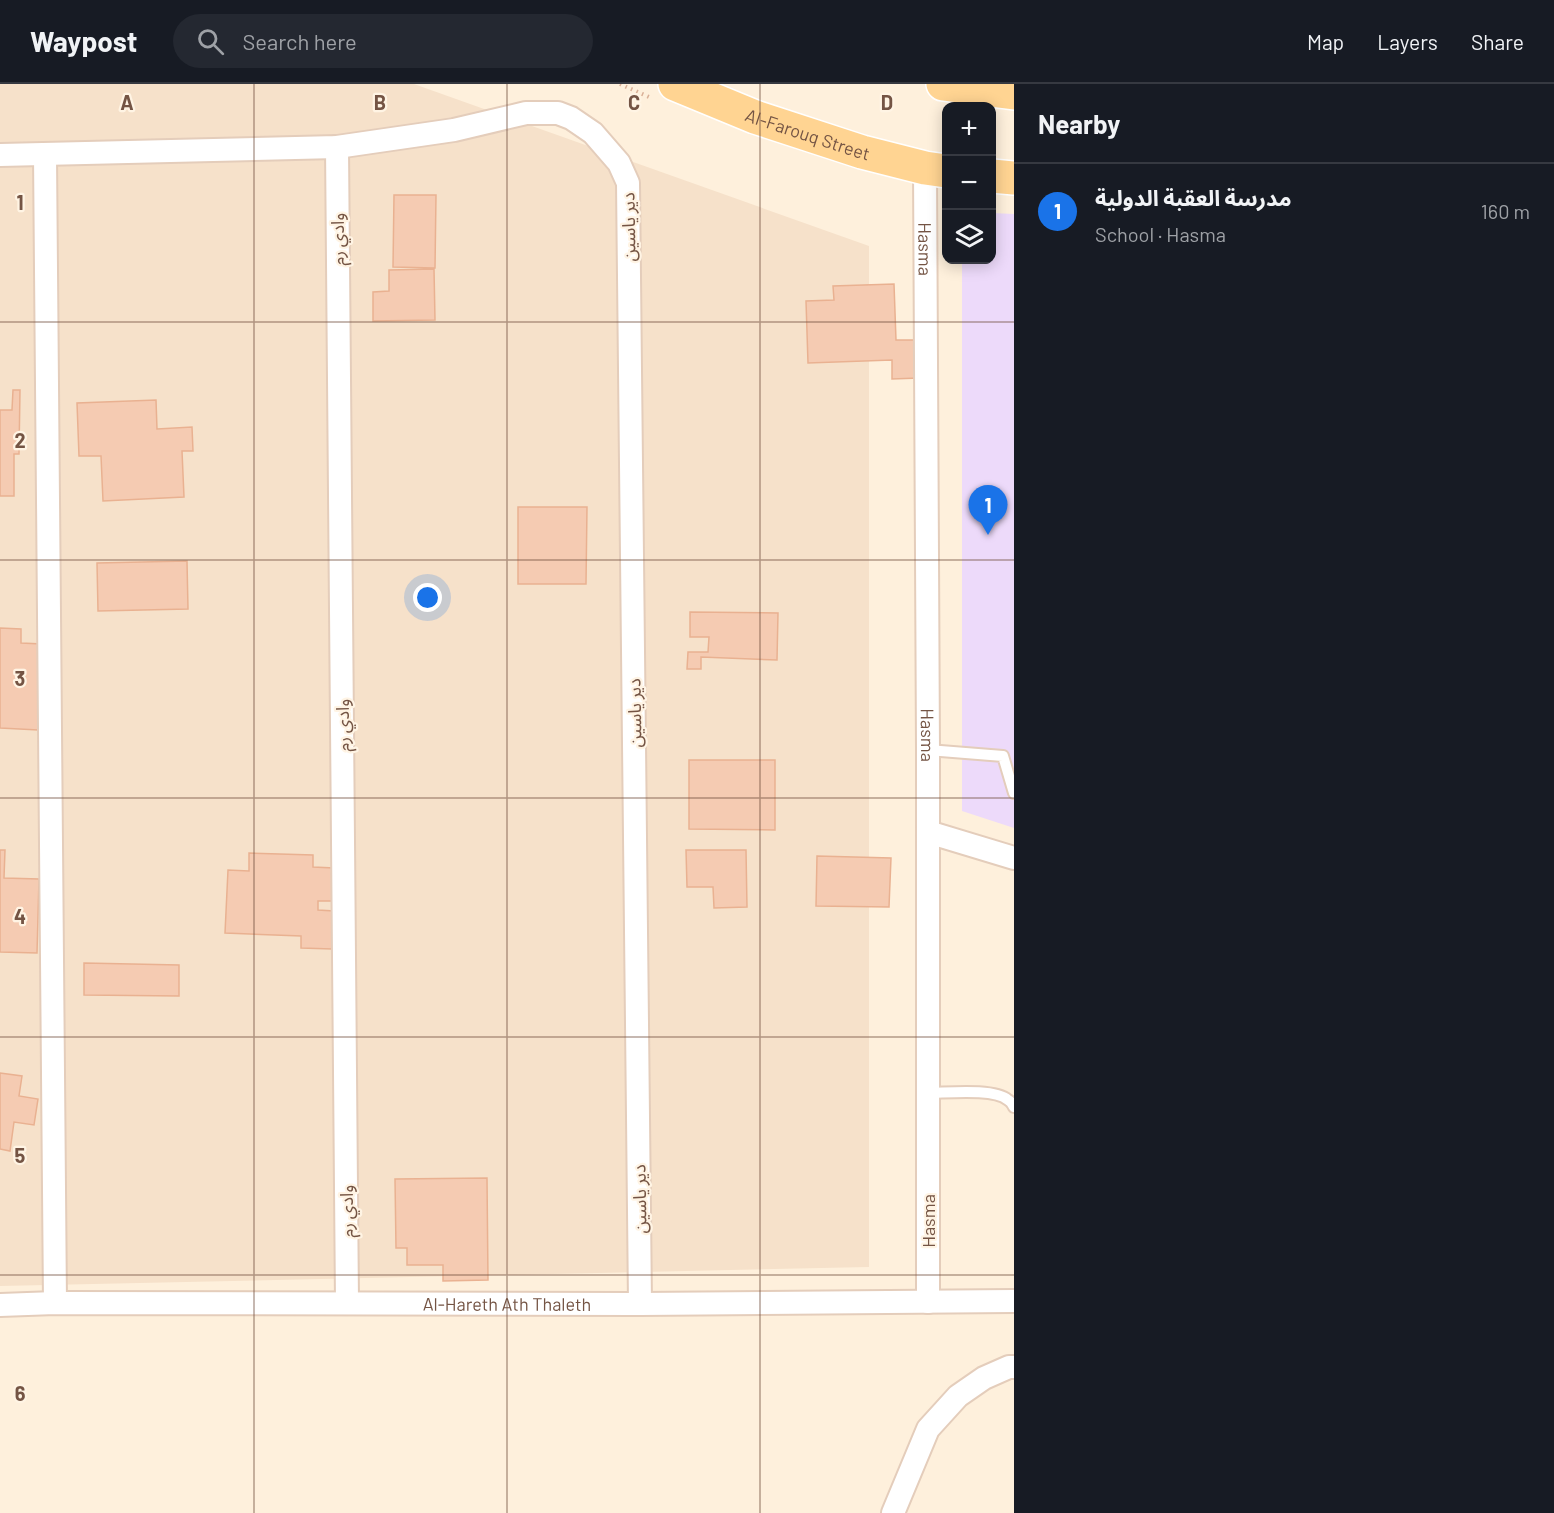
<!DOCTYPE html>
<html lang="en">
<head>
<meta charset="utf-8">
<style>
	body { margin:0; font-family:Barlow,"Noto Sans Arabic",sans-serif; background:#242831; color:#f1f3f6 }
	.controls { position:absolute; right:18px; top:18px; display:grid; overflow:hidden; border-radius:12px; box-shadow:0 3px 15px #0003 }
	.controls button { width:54px; height:54px; display:grid; place-items:center; padding:0; border:0; border-bottom:2px solid #363941; background:#171b24; color:#f1f3f6; font:30px sans-serif }
	.you { position:absolute; left:428px; top:514px; width:21px; height:21px; margin:-15px; border:4px solid #fff; border-radius:50%; background:#1a73e8; box-shadow:0 0 0 9px #1a73e833 }
	.badge { display:grid; place-items:center; width:39px; height:39px; border-radius:50%; background:#1a73e8; color:#fff; font-size:20px; font-weight:700 }
	.pin { position:absolute; translate:-50% -50px; filter:drop-shadow(0 2px 3px #0008) }
	.pin::after { content:''; position:absolute; top:32px; width:21px; height:18px; background:inherit; clip-path:polygon(0 0,100% 0,50% 100%) }
	.list { margin:0; padding:0; list-style:none }
	h2 { display:flex; justify-content:space-between; align-items:center; height:78px; margin:0; padding:0 24px; font-size:26px }
	h2 small { font-size:20px; font-weight:400; color:#9ea1a6 }
	.list li { display:grid; grid-template-columns:39px 1fr auto; gap:18px; align-items:center; box-sizing:border-box; height:96px; padding:0 24px; border-top:2px solid #363941 }
	.list b { display:block; font-size:22px; white-space:nowrap }
	.list p { margin:0; font-size:20px; white-space:nowrap; color:#9ea1a6 }
	.list em { font-size:20px; font-style:normal; color:#9ea1a6 }
	.icon { flex:none; width:33px; height:33px; fill:none; stroke:currentColor; stroke-width:2; stroke-linecap:round; stroke-linejoin:round }
	.map { position:relative; flex:none; width:1014px; height:1429px; overflow:hidden }
	header { display:flex; align-items:center; gap:36px; box-sizing:border-box; height:84px; padding:0 30px; background:#171b24; border-bottom:2px solid #363941 }
	header strong { font-size:28px }
	nav { display:flex; gap:33px; margin-inline-start:auto; font-size:21px }
	.search { width:420px; height:54px; background:#242831; display:flex; align-items:center; gap:15px; box-sizing:border-box; padding:0 21px; border-radius:33px; color:#9ea1a6; font-size:22px }
	main { display:flex }
	aside { flex:1; background:#171b24 }
	.map>svg:first-child { display:block }
	.residential { fill:#f6e1ca }
	.education { fill:#eddafa }
	.building { fill:#f5cbb2; stroke:#e9b191; stroke-width:1.5 }
	.lines { fill:none; stroke-linecap:round; stroke-linejoin:round }
	.service-casing { stroke:#e4cdbb; stroke-width:14 }
	.minor-casing { stroke:#e4cdbb; stroke-width:26 }
	.primary-casing { stroke:#fff; stroke-width:36 }
	.path { stroke:#d9af96; stroke-width:4; stroke-dasharray:1.5 4.5; stroke-linecap:butt }
	.service { stroke:#fff; stroke-width:10 }
	.minor { stroke:#fff; stroke-width:22 }
	.primary { stroke:#ffd492; stroke-width:33 }
	.grid { fill:none; stroke:#745444; stroke-width:1.5; stroke-opacity:0.55 }
	.labels { text-anchor:middle; dominant-baseline:central; stroke-width:4.5; stroke-linejoin:round; paint-order:stroke }
	.street-label { font-size:18px; fill:#745444; stroke:#fff4e4 }
	.grid-label { font-size:20px; text-anchor:middle; font-weight:bold; fill:#745444; stroke:#fff4e4; stroke-width:4.5; stroke-linejoin:round; paint-order:stroke }
</style>
</head>
<body>
<header>
<strong>Waypost</strong>
<div class="search"><svg class="icon" aria-label="search" viewBox="0 0 24 24"><circle cx="10" cy="10" r="6"/><path d="M15 15l6 6"/></svg>Search here</div>
<nav><a>Map</a><a>Layers</a><a>Share</a></nav>
</header>
<main>
<div class="map">
<svg width="1014" height="1429" viewBox="0 0 1014 1429">
	<rect width="100%" height="100%" fill="#fef0dc"/>
	<path class="residential" d="M0,0H414L869,162V1183L0,1202Z"/>
	<path class="education" d="M992,129L1014,130V744L962,727V176H992Z"/>
	<path class="building" d="M394,111H436L435,184L393,183Z
		M434,185L435,236L373,237V208L389,207V186Z
		M894,200L896,256H917L919,294L892,295V276L808,279L806,217L834,216L833,202Z
		M13,306H20L19,370H14V412H0V326H12Z
		M156,316L157,345L192,343L193,367H182L184,413L103,417L101,372H79L77,319Z
		M518,423H587L586,500H518Z
		M187,477L188,525L98,527L97,479Z
		M690,528L778,529L777,576L701,573V585H687L688,568H708L709,553H690Z
		M0,544L21,545V559L42,560L38,646L0,644Z
		M689,676H775V746L689,745Z
		M0,766H5L4,794L39,795L37,869L0,868Z
		M686,766H746L747,823L714,824L713,803H687Z
		M249,769L313,771V783L334,784L333,817H318V826L334,827L332,865L301,864V852L225,849L228,786L249,787Z
		M817,772L891,774L889,823L816,822Z
		M84,879L179,881V912L84,911Z
		M0,989L22,992L19,1012L38,1015L34,1041L14,1038L10,1067L0,1065Z
		M487,1094L488,1196L443,1197V1181H407V1164H396L395,1095Z"/>
	<g class="lines">
		<defs>
			<path id="service" d="M928,666L1003,672L1014,709
				M928,1009C947,1009 994,1004 1008,1016C1012,1018 1012,1020 1014,1023"/>
			<g id="minor">
				<path d="M337,63L347,1219"/>
				<path d="M0,71L337,63L454,46L526,29H558L571,34L593,49L619,79L628,99L640,1220"/>
				<path d="M45,71L55,1219"/>
				<path id="s1" d="M925,84L928,666V1218"/>
				<path d="M928,748L1014,774"/>
				<path id="s2" d="M0,1221L55,1219L640,1220L1014,1217"/>
				<path d="M893,1429L928,1345L958,1312L984,1294L1009,1283H1014"/>
			</g>
			<g id="primary">
				<path id="s3" d="M675,0L755,33L862,68L925,84L946,87"/>
				<path d="M943,0L1014,9"/>
				<path d="M992,92L1014,94"/>
			</g>
		</defs>
		<use href="#service" class="service-casing"/>
		<use href="#minor" class="minor-casing"/>
		<use href="#primary" class="primary-casing"/>
		<path class="path" d="M620,0L649,13"/>
		<use href="#service" class="service"/>
		<use href="#minor" class="minor"/>
		<use href="#primary" class="primary"/>
	</g>
	<path class="grid" d="M254,0V1429M507,0V1429M760,0V1429M0,238H1014M0,476H1014M0,714H1014M0,953H1014M0,1191H1014"/>
	<g class="labels">
		<g class="street-label">
			<text stroke="none"><textPath href="#s3" startOffset="142">Al-Farouq Street</textPath></text>
			<text transform="translate(628 143) rotate(-91)">دير ياسين</text>
			<text transform="translate(337 155) rotate(-90)">وادي رم</text>
			<text stroke="none"><textPath href="#s1" startOffset="81">Hasma</textPath></text>
			<text transform="translate(634 629) rotate(-91)">دير ياسين</text>
			<text transform="translate(342 641) rotate(-90)">وادي رم</text>
			<text stroke="none"><textPath href="#s1" startOffset="567">Hasma</textPath></text>
			<text transform="translate(639 1115) rotate(-91)">دير ياسين</text>
			<text transform="translate(346 1127) rotate(-90)">وادي رم</text>
			<text transform="translate(928 1137) rotate(-90)">Hasma</text>
			<text stroke="none"><textPath href="#s2" startOffset="507">Al-Hareth Ath Thaleth</textPath></text>
		</g>
	</g>
	<g class="grid-label">
		<text x="127" y="26">A</text>
		<text x="380" y="26">B</text>
		<text x="634" y="26">C</text>
		<text x="887" y="26">D</text>
		<text x="20" y="126">1</text>
		<text x="20" y="364">2</text>
		<text x="20" y="602">3</text>
		<text x="20" y="840">4</text>
		<text x="20" y="1079">5</text>
		<text x="20" y="1317">6</text>
	</g>
</svg>
<div class="controls">
<button>+</button>
<button>−</button>
<button><svg class="icon" aria-label="layers" viewBox="0 0 24 24"><path d="M12 4l9 5-9 5-9-5zM3 14l9 5 9-5"/></svg></button>
</div>
<div class="you"></div>
<div class="pin badge" style="left:988px;top:451px">1</div>
</div>
<aside>
<h2>Nearby<small></small></h2>
<ul class="list">
<li><span class="badge">1</span><div><b>مدرسة العقبة الدولية</b><p>School · Hasma</p></div><em>160 m</em></li>
</ul>
</aside>
</main>
</body>
</html>
